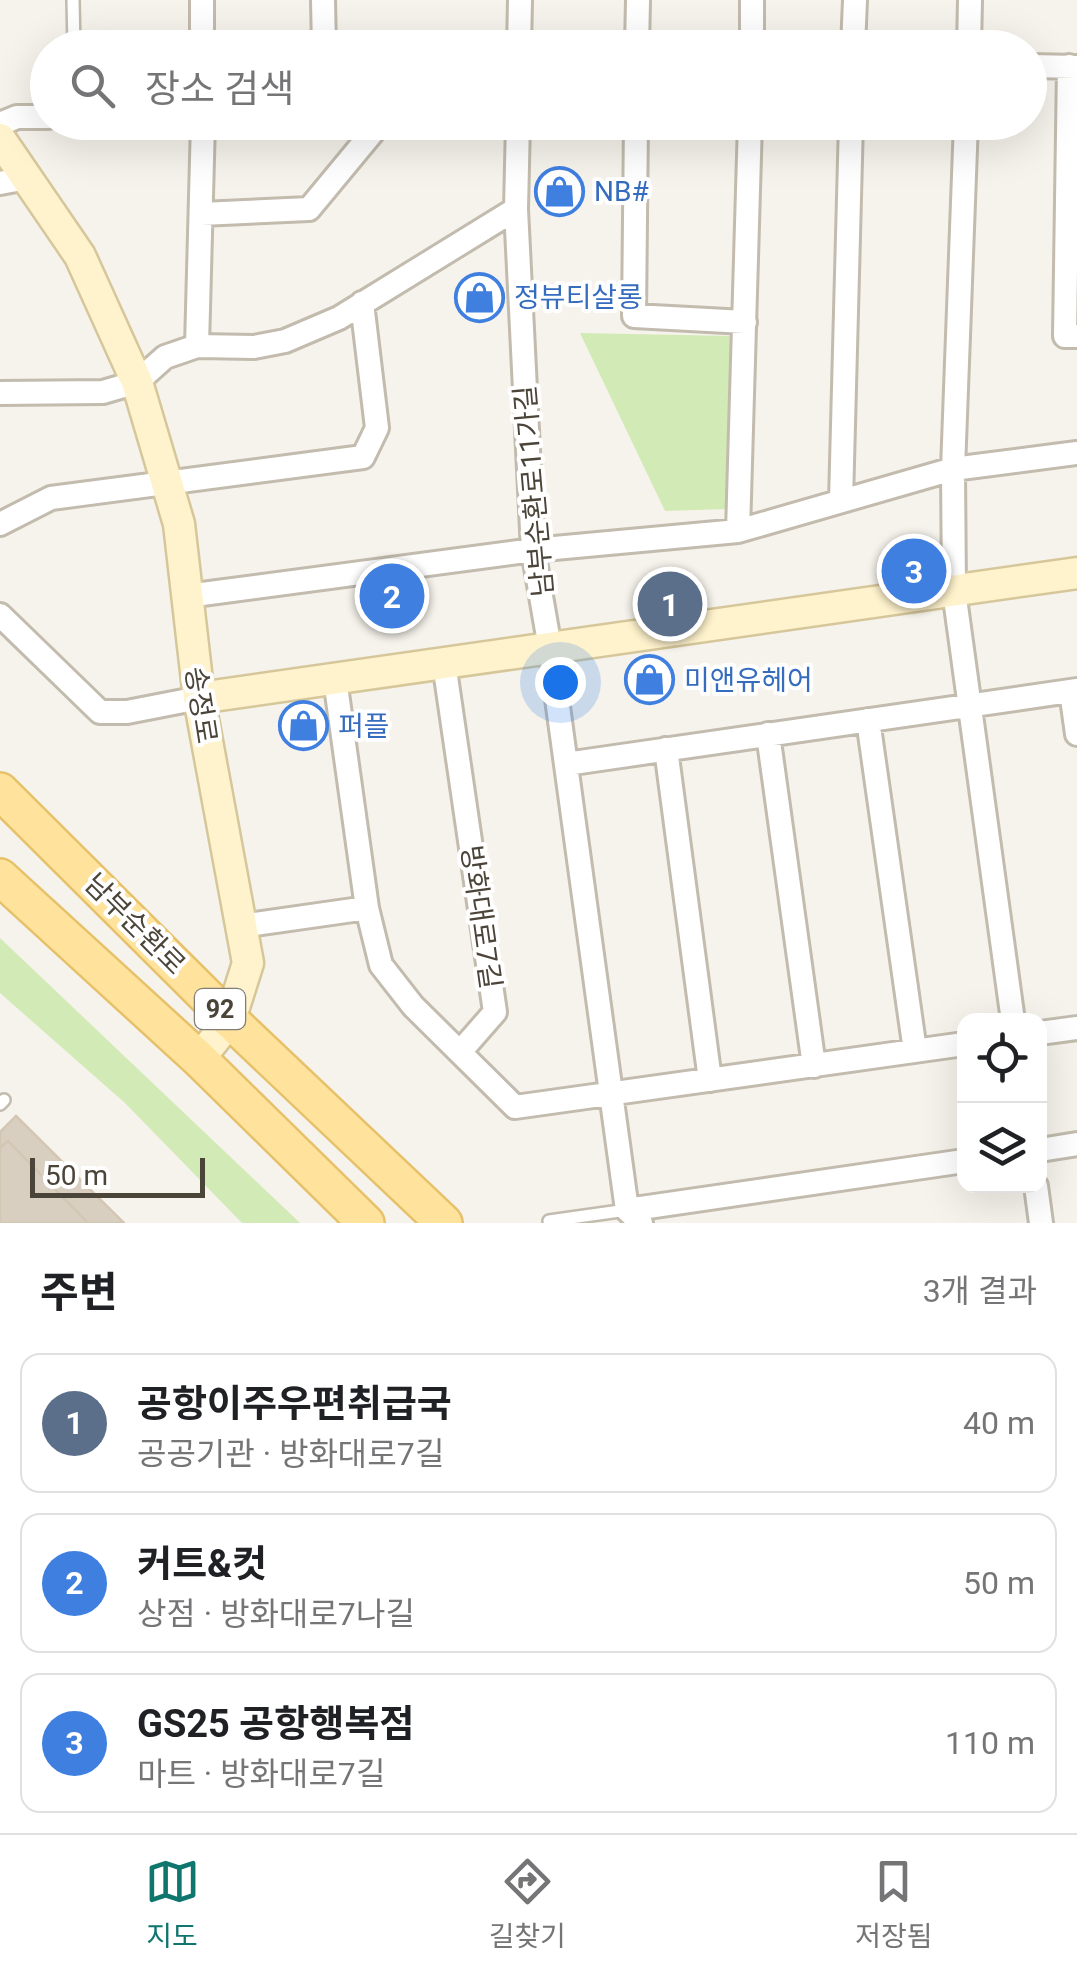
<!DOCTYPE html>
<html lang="ko">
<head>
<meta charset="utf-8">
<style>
	body { margin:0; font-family:Roboto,"Noto Sans KR",sans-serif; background:#f2f2f2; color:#202124 }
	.controls { position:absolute; right:30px; bottom:30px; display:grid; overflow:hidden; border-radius:20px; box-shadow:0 10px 40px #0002 }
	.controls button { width:90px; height:90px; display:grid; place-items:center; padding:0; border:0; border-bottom:2px solid #e0e0e0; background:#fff; color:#202124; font:50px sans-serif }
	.scale { position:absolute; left:30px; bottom:25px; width:175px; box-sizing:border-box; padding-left:10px; border:5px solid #4b4439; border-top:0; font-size:28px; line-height:35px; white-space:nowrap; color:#4b4439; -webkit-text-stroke:8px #fff; paint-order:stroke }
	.you { position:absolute; left:560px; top:682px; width:35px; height:35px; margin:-25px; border:8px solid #fff; border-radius:50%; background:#1a73e8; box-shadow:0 0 0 15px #1a73e833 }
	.badge { display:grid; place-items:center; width:65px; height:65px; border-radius:50%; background:#0f766e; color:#fff; font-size:32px; font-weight:700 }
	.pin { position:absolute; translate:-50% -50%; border:5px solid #fff; box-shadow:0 2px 10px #0006 }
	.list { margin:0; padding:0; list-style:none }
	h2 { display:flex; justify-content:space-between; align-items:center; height:130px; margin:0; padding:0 40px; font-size:42px }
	h2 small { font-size:32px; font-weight:400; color:#757577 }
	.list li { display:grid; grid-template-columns:65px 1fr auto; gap:30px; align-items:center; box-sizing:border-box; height:140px; margin:0 20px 20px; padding:0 20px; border:2px solid #e0e0e0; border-radius:20px }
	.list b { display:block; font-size:38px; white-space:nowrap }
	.list p { margin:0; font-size:32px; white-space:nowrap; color:#757577 }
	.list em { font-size:32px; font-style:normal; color:#757577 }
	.icon { flex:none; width:55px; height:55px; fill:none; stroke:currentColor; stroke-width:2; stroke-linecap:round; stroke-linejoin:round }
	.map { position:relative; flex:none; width:1077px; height:1223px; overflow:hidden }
	.search { position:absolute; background:#fff; box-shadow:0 10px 40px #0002; left:30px; right:30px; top:30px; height:110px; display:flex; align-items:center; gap:25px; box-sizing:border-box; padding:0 35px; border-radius:55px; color:#757577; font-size:38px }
	.sheet { height:610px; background:#fff }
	nav { display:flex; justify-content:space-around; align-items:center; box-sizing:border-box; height:140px; border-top:2px solid #e0e0e0; background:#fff; font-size:28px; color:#757577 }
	nav a { display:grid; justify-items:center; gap:5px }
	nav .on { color:#0f766e }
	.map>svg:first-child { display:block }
	.green { fill:#d2eab5 }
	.building { fill:#d8cfc1; stroke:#d3c7b4; stroke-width:2.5 }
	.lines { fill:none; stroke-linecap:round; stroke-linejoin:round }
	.lane-casing { stroke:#c2bbae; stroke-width:16 }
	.street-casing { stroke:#c2bbae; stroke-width:28 }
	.secondary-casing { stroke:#d6c79b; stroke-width:35 }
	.primary-casing { stroke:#e6c16a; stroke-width:40 }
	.lane { stroke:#fff; stroke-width:11 }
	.street { stroke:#fff; stroke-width:22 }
	.secondary { stroke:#fff3cd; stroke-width:30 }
	.primary { stroke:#ffe39c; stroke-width:35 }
	.labels { text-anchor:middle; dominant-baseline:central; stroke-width:8; stroke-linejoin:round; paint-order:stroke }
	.shield { fill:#fff; stroke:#817c74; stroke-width:2.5 }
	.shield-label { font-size:25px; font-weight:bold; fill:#4b4439 }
	.shop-label { font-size:28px; fill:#366cbe; stroke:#fff; text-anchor:start }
	.street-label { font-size:28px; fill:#4b4439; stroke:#fff }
</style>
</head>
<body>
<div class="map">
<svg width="1077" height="1223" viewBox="0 0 1077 1223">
	<rect width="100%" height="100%" fill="#f6f3ec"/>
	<path class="green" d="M580,333L732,336L728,509L665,511Z
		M0,939V938L300,1223H242L125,1103L0,993Z"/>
	<path class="building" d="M16,1116L124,1223H0V1132Z
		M8,1141L88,1223H0V1148Z"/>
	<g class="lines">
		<defs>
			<path id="lane" d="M73,0L74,48
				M0,1104L4,1100
				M549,1221L627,1210"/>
			<path id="street" d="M202,0V48
				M323,0L324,48
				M519,48L520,0
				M637,48L638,0
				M752,48V0
				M853,48L855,0
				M969,48L970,0
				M1030,66L1077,67
				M1069,66L1065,336H1077
				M518,122L516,209L533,550L550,648L627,1210L641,1223
				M636,122L634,316L745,322
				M966,122L953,469L954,591L1013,1021
				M0,124L17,117H48
				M0,183L27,178
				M201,214L309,209L381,122
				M197,346L203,122
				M0,393L103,392L137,382L165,357L197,346L254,347L285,341L339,318L516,209
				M841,501L851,122
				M0,524L51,498L363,457L377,428L362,303
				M738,531L750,122
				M187,596L533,550L738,531L953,469L1077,453
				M0,615L100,712H127L199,698
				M444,663L495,1012L460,1052
				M335,679L367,908L381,965L413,1006L515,1107L964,1044
				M1071,691L1077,734
				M868,720L915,1051
				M768,734L814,1066
				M666,749L710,1080
				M566,764L1077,690
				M241,926L367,908
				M1040,1033L1077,1028
				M1040,1150L1077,1144
				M1036,1186L1041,1223
				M627,1210L964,1161"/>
			<path id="secondary" d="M0,139L80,256L137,382L179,524L199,698L248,963L230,1020L199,1059
				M199,698L1077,573"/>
			<path id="primary" d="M0,791L230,1020L444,1223
				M0,877L199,1059L366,1223"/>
		</defs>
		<use href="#lane" class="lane-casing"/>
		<use href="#street" class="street-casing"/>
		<use href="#secondary" class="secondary-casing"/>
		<use href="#primary" class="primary-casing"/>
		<use href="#lane" class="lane"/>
		<use href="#street" class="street"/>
		<use href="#secondary" class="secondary"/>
		<use href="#primary" class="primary"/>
	</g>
	<defs>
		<symbol id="shop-ring" viewBox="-11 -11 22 22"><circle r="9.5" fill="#fff" stroke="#3f7fe0" stroke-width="1.5"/><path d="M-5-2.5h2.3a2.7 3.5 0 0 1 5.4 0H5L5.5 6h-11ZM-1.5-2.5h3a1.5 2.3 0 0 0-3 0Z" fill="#3f7fe0"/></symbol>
	</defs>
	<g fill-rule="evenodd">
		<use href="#shop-ring" x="532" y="164" width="55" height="55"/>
		<use href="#shop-ring" x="452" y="270" width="55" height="55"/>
		<use href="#shop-ring" x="622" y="652" width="55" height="55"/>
		<use href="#shop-ring" x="276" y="698" width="55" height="55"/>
	</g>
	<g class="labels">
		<rect class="shield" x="195" y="989" width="50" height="40" rx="8"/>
		<g class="shield-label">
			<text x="220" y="1009">92</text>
		</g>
		<g class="shop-label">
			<text x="594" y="191">NB#</text>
			<text x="514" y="297">정뷰티살롱</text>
			<text x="684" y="680">미앤유헤어</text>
			<text x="338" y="726">퍼플</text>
		</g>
		<g class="street-label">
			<text transform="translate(534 491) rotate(-95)">남부순환로11가길</text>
			<text transform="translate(201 705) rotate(81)">송정로</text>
			<text transform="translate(481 917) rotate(82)">방화대로7길</text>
			<text transform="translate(135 924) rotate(45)">남부순환로</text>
		</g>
	</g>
</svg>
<div class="controls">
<button><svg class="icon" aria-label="locate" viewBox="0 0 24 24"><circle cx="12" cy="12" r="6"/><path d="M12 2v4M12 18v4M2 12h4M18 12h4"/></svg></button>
<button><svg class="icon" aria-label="layers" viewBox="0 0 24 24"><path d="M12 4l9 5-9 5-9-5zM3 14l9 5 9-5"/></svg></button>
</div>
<div class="scale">50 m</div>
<div class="you"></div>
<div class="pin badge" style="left:670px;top:604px;background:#5c6f8a">1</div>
<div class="pin badge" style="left:392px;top:596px;background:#3f7fe0">2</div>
<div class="pin badge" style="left:914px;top:571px;background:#3f7fe0">3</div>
<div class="search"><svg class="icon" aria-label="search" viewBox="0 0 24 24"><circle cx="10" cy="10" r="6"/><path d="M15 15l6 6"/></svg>장소 검색</div>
</div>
<section class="sheet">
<h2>주변<small>3개 결과</small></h2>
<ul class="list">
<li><span class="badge" style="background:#5c6f8a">1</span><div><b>공항이주우편취급국</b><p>공공기관 · 방화대로7길</p></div><em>40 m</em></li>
<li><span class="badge" style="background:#3f7fe0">2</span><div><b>커트&amp;컷</b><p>상점 · 방화대로7나길</p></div><em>50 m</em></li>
<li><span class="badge" style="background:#3f7fe0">3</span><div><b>GS25 공항행복점</b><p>마트 · 방화대로7길</p></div><em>110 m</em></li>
</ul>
</section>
<nav>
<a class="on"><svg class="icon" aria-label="map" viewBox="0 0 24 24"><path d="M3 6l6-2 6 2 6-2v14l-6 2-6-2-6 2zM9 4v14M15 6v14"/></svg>지도</a>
<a><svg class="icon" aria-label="directions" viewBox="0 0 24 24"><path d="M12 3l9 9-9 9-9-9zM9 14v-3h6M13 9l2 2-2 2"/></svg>길찾기</a>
<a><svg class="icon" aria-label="saved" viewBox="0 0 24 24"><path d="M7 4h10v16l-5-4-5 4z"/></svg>저장됨</a>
</nav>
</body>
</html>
